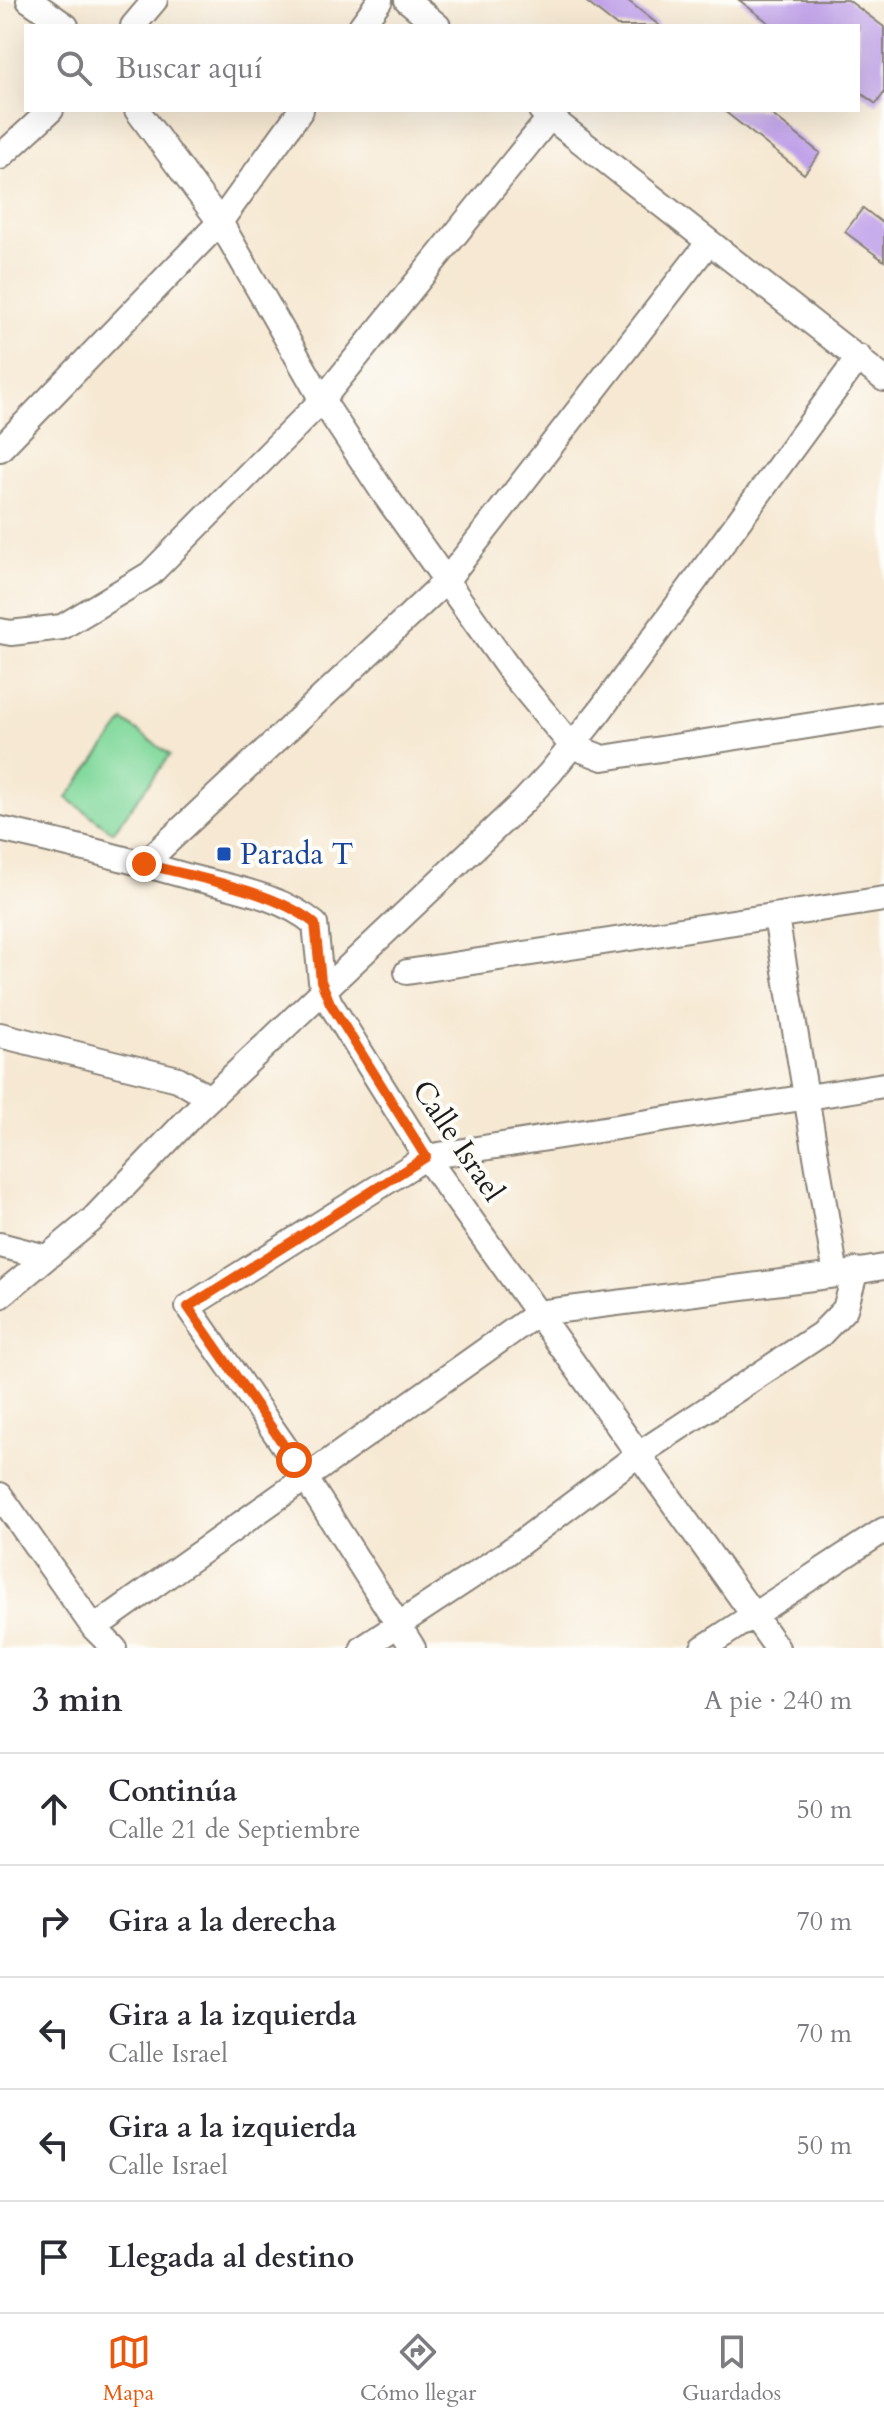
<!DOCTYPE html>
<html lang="es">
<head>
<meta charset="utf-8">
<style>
	body { margin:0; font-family:Cardo,serif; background:#f2f2f3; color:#2b2b33 }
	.stop { position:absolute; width:24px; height:24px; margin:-18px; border:6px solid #ea580c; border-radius:50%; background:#fff }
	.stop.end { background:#ea580c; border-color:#fff; box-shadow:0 2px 8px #0008 }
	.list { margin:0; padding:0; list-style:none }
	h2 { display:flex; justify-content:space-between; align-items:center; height:104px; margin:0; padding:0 32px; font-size:34px }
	h2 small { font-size:26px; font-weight:400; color:#7c7c81 }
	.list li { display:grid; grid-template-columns:52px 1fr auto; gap:24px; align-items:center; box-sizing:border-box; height:112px; padding:0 32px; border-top:2px solid #e1e1e2 }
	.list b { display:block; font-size:30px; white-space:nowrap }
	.list p { margin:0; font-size:26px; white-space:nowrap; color:#7c7c81 }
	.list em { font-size:26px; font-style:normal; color:#7c7c81 }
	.icon { flex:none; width:44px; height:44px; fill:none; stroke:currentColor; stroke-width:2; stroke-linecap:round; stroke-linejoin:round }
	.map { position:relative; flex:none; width:884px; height:1648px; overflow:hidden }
	.search { position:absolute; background:#fff; box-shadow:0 8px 32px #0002; left:24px; right:24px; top:24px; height:88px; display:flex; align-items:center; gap:20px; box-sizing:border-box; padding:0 28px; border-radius:0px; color:#7c7c81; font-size:30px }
	.sheet { height:664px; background:#fff }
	nav { display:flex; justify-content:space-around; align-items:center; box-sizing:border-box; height:112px; border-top:2px solid #e1e1e2; background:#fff; font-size:22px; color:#7c7c81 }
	nav a { display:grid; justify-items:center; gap:4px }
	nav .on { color:#ea580c }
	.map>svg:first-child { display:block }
	.green { fill:#83d99d; stroke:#507a5c; stroke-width:2 }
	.building { fill:#c0a0ea }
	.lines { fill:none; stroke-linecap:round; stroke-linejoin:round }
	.minor-casing { stroke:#898277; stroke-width:28 }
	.minor { stroke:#fff; stroke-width:24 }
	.route { stroke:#ea580c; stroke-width:10 }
	.transit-dot { fill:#1a4fb4; stroke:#fdfcf7; stroke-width:3 }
	.labels { text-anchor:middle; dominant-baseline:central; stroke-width:8; stroke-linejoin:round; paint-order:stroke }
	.transit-label { font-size:30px; fill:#164399; stroke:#fdfcf7; text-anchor:start }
	.street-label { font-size:30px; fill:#1c1c1c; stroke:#fdfcf7 }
</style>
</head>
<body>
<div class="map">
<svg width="884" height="1648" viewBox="0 0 884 1648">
	<rect width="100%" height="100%" fill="#fdfcf7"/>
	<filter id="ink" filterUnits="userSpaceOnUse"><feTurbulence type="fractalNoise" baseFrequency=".0125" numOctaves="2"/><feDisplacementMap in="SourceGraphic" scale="16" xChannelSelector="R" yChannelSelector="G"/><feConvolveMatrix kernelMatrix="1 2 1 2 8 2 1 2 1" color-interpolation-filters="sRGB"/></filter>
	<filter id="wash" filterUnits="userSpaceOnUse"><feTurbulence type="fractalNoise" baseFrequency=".006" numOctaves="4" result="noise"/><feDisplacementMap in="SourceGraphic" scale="32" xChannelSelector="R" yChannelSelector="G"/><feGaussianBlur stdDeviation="1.8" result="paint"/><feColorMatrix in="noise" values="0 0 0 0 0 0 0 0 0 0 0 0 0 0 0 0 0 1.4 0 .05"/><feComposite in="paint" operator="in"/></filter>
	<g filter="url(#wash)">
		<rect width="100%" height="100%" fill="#f6e8d2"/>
		<path class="green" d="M124,721L170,755L113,832L67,798Z"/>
		<g id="blocks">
			<path class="building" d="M584,0H627L660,26H617Z
				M739,0H848L884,27V93L876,104L858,91V26H773Z
				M723,110H766L820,153L804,174Z
				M863,208L884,224V261L845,232Z"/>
		</g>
	</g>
	<g filter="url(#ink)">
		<use href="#blocks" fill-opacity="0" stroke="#898277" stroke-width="2"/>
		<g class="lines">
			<defs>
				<path id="minor" d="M29,0L66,26
					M407,0L438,26
					M133,26L155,0
					M361,26L380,0
					M137,110L220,222L322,400L385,495L514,676L572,746L603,758L884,714
					M541,110L884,379
					M0,157L51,110
					M0,449L220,222L301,110
					M0,631L11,633L62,627L150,574L322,400L550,117
					M0,829C64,843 127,859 190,877C232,888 282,896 315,924L321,981L330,1003L426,1157L777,1648
					M144,864L446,581L709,242
					M776,917L836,1275
					M407,972L884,899
					M0,1035L178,1079L209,1098
					M0,1245L46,1257
					M0,1296L93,1219L197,1110L523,802L550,773L599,712L859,357
					M0,1495L94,1628L114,1648
					M94,1628L538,1313L836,1275L884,1267
					M363,1648L507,1553L639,1454L821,1334L845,1309L856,1270
					M413,1648L294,1460L188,1307L426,1157L884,1085
					M703,1648L884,1530"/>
			</defs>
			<use href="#minor" class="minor-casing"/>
			<use href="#minor" class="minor"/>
		</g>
	</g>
	<g class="lines" filter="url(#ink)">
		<path class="route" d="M144,864C194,877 276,891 315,924L321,981L330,1003L426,1157L188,1307L294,1460"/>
	</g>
	<rect class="transit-dot" x="216" y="846" width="16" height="16" rx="4"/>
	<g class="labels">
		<g class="transit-label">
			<text x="240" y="854">Parada T</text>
		</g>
		<g class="street-label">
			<text transform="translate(458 1141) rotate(56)">Calle Israel</text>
		</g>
	</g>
</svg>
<div class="stop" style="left:294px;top:1460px"></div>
<div class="stop end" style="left:144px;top:864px"></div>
<div class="search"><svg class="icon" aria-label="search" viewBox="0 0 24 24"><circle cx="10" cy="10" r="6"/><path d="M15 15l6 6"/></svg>Buscar aquí</div>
</div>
<section class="sheet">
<h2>3 min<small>A pie · 240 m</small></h2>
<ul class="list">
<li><svg class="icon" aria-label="ahead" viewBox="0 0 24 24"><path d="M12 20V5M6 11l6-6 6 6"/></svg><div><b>Continúa</b><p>Calle 21 de Septiembre</p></div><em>50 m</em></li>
<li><svg class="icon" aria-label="right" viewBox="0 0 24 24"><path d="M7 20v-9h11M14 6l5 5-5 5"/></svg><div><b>Gira a la derecha</b></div><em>70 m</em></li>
<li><svg class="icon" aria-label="left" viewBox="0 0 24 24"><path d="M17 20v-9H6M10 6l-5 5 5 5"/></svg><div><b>Gira a la izquierda</b><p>Calle Israel</p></div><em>70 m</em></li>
<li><svg class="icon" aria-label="left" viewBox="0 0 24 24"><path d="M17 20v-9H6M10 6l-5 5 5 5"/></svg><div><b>Gira a la izquierda</b><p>Calle Israel</p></div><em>50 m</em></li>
<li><svg class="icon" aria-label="arrive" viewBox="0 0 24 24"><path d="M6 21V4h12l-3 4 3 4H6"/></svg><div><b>Llegada al destino</b></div></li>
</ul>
</section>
<nav>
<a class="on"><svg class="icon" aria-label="map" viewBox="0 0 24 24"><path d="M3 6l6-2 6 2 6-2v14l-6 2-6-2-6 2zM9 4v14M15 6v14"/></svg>Mapa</a>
<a><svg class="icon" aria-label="directions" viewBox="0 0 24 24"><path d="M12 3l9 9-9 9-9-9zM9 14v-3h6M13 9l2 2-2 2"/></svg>Cómo llegar</a>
<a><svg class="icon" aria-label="saved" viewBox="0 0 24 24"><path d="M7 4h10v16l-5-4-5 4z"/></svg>Guardados</a>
</nav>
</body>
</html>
